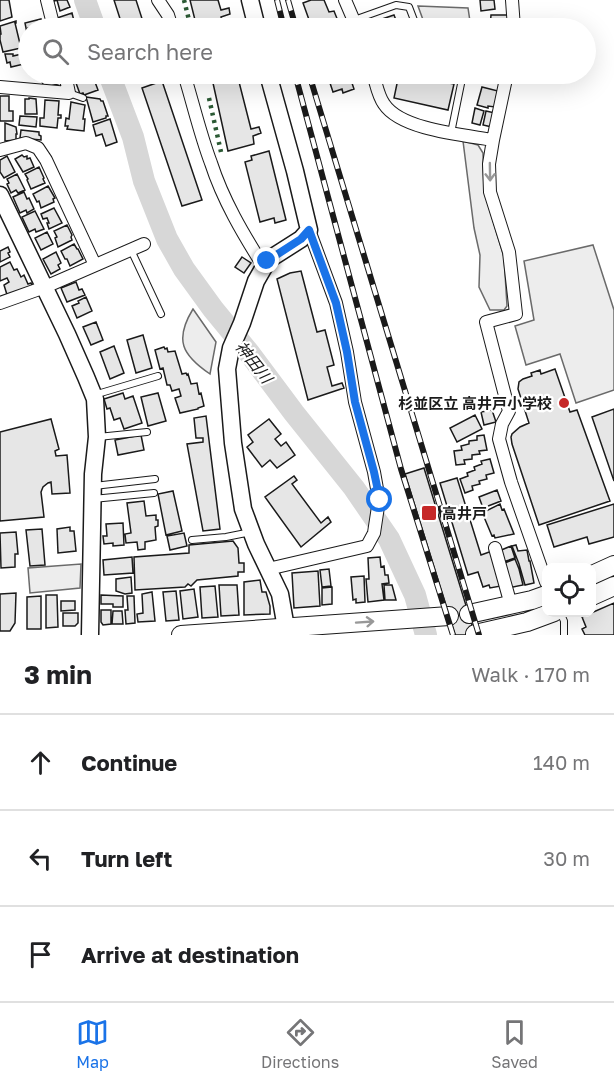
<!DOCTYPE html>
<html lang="en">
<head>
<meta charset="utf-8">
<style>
	body { margin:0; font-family:"Golos Text","Noto Sans JP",sans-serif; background:#f2f2f2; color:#202124 }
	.controls { position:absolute; right:18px; bottom:18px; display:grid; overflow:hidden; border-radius:12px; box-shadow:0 6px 24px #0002 }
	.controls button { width:54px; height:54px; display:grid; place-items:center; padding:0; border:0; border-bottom:2px solid #e0e0e0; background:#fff; color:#202124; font:30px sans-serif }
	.stop { position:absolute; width:18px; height:18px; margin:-14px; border:4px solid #1a73e8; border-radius:50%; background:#fff }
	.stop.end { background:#1a73e8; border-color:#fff; box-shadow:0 2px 6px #0008 }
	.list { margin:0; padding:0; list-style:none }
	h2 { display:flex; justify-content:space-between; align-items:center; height:78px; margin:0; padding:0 24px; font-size:26px }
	h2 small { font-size:20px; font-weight:400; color:#757577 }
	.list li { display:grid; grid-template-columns:39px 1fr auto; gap:18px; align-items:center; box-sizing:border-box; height:96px; padding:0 24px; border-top:2px solid #e0e0e0 }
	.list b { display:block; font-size:22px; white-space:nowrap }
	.list em { font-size:20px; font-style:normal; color:#757577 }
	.icon { flex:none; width:33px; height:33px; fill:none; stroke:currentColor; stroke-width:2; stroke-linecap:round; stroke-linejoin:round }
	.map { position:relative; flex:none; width:614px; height:635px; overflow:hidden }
	.search { position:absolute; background:#fff; box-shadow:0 6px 24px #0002; left:18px; right:18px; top:18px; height:66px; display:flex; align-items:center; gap:15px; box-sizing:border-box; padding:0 21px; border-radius:33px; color:#757577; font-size:22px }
	.sheet { height:366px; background:#fff }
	nav { display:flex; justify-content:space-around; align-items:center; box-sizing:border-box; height:84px; border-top:2px solid #e0e0e0; background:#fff; font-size:16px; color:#757577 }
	nav a { display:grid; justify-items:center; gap:3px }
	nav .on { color:#1a73e8 }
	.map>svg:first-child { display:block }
	.green { fill:#ededed; stroke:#6a6a6a; stroke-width:1.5 }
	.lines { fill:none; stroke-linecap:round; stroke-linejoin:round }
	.river { stroke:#d7d7d7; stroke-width:22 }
	.building { fill:#e6e6e6; stroke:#1a1a1a; stroke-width:1.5 }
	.lane-casing { stroke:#1a1a1a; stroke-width:8 }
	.street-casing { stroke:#1a1a1a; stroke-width:14 }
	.secondary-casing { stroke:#1a1a1a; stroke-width:19 }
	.primary-casing { stroke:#1a1a1a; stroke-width:20 }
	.lane { stroke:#fff; stroke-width:6 }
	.street { stroke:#fff; stroke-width:12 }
	.secondary { stroke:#fff; stroke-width:16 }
	.primary { stroke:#fff; stroke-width:18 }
	.rail-casing { stroke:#1a1a1a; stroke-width:6 }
	.rail { stroke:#fff; stroke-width:4; stroke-dasharray:11; stroke-linecap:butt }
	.hedge { stroke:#2b5a34; stroke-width:4.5; stroke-dasharray:3 4.5; stroke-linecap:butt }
	.oneway { stroke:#989898 }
	.route { stroke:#1a73e8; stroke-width:8 }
	.poi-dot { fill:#c62828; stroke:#fff; stroke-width:2 }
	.labels { text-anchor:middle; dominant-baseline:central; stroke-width:4.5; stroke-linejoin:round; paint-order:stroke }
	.poi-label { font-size:15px; font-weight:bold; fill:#1a1a1a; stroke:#fff; text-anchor:end }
	.water-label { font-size:16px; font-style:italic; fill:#1a1a1a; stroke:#fff }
</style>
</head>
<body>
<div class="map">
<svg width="614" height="635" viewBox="0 0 614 635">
	<rect width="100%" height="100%" fill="#fff"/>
	<path class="green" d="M418,6L468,8L471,28H426Z
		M463,141L478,145L483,153L484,191L504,257L507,306L504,310H490L479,287L480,255L474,228Z
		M593,245L614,310V390L576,403L560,354L526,365L515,326L534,320L524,261Z
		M193,309L216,342L210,374C182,355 174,340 193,309Z
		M81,564L80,588L30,593L28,568Z"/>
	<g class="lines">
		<path class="river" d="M85,0L95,28
			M109,74L133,137L144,181L167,239L184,269L213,309L250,354L294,413L354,488L389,539L415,595L426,635"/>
	</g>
	<path class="building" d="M0,0H9L12,17L0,21Z
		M52,0H67L70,7L60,11L57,0L52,2Z
		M114,0H136L145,28H123Z
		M190,0H218L221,10L229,8L230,14L221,17L223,26L211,28H197Z
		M311,0H324L329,12L334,11L338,21L332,23L334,28H312L303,3Z
		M480,0H494L495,9L481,11Z
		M72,13L75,25L58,28L57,18Z
		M394,15L399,28H371L370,23Z
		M491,15H510L511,28H490Z
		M41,19L43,27L46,26L47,28H28V38L25,23Z
		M16,21V23H15L21,48L3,52L0,40V34H1L0,26Z
		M5,54H13V56L22,54L24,64L11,67L10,62L7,63Z
		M40,74H58L61,83L44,88Z
		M92,74L98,90L84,95L83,93L80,94L76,83L79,82L78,78Z
		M211,74H237L251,129L259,127L261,133L253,136L254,144L228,151Z
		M327,74H349L354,89L343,93L342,89L333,92Z
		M399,74L424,78L425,74H430L429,79L454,84L448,110L394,98Z
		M483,74H505L501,84L495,82V81L482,78Z
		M162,81L202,200L182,206L142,88Z
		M482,87L498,91L495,107L488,106V108L477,105Z
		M0,96H9V111H13V121H0Z
		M86,97L100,99L101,101H103L108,116H106V118L93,122Z
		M29,98L36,99L37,114H25V99H29Z
		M45,100L59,101L58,115H61V118H58L57,128L40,126V118H44Z
		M71,102L85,105L83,119H85L84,131L67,129L68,126H65L66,118L69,119Z
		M475,108L484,111L480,125L472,123Z
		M486,111L495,113L492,127L483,125Z
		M20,116L37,117L36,127L19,125Z
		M110,119L117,142L106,146L102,134L96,136L93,125Z
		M5,123L16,127L17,134H16V140L5,141Z
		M21,130L39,132V135L41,136V140L20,138Z
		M269,151L286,220L275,223L274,218L260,222L245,162L252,160L251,156Z
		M22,155L24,157L27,156V159L30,158L34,167L23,172L15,159Z
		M7,156L15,172L4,178L0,172V160Z
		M39,167L44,178L43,179L45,183L31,189L27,180L28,179L25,174Z
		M17,174L25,190L18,193L16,190L11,193L7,184L9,183L7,179Z
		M48,186L55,198L53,199L54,202L41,208L39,201L37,202L33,194Z
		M24,192L27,199L29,198L34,209L27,213L26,210L20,213L13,197Z
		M54,208L62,223L49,229L47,223H49L47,218L43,219L41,214Z
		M35,211L44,229L36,232L35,229L29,232L22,217Z
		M67,225L72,235L71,237L72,240L58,247L55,238L57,237L54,231Z
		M47,232L53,244L41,250L35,238Z
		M74,244L77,249H78L83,259L70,266L67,259H65L61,251Z
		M8,247L10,252L8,253L10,257L0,262V251Z
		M56,252L61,263L58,265L60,269L51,274L43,259Z
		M242,257L251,263L244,273L235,267Z
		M10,262L14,270L17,269L21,277L24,275L28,284L31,283L33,288L8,298L4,285L9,282L7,278L0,281V267Z
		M301,271L317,332L325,330L334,365L327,367L332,386L342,383L344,388L308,400L277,279L290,273Z
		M76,282L79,290L82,289L85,295L67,302L61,288Z
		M86,297L92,311L77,318L72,306L79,303L78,301Z
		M96,322L103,340L91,345L83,327Z
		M143,335L152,368L136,373L127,340Z
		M114,346L124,373L110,379L100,352Z
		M164,347L165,349L167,348L168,352L175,351L182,374L186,373L187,375L188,374L191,384L197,383L199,394L201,393L204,406L198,408V409L180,413L175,398L181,396L179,389L172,391L170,385H167L163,368L160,369L155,350Z
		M555,369L570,412L577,410L610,501L539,525L512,444L511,437L512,434L520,427L529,423L518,389L519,382L523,379L532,376L531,373L540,370L541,374Z
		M123,393L125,399L133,396L142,423L124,429L120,418L114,420L110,408L107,409L104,399Z
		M158,393L166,421L148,426L141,397Z
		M614,409V481L592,417Z
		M492,410L496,422L484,425L481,412Z
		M475,415L482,429L457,442L450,428Z
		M206,416L220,529L203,531L187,444L203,442V438H196L194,418Z
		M51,419L59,449L55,451L56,456L67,455L70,493L52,494L51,482L48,483L43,487L41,492L44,517L0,521V432Z
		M269,419L281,434L275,439L281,446L286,442L295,455L277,468L270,460L262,467L247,447L253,442L248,435Z
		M141,435L144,450L118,455L115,440Z
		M484,435L487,450L479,451L480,454L472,455V459L464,460L465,464L456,465L454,451L462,450L461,446L469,444V441L477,440V436Z
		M490,459L494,473L486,475L487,479L479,481L480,484L472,486L473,490L465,493L460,479L468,476L467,473L475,470L474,467L482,464L481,461Z
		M424,468L475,635H455L405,474Z
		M294,476L297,480L292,484L321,523L328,517L331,522L301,547L265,497Z
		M457,478L481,555L492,551L501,586L490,588L489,585L483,587L478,572L468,575L440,483Z
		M497,490L501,501L483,508L479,497Z
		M173,491L182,531L166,535L158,494Z
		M144,501L146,516L156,515V520H158V526L155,527L156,540L145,542V549L138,550L137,542L126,543L125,534L131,533L127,503Z
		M500,504L502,510L504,509L514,534L495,538L494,535L492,536L484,517L486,515L484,512Z
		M614,504V537L589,544L587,537L554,547L547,525Z
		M123,523L124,545L113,546V543L104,544L103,536H107L106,524Z
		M70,527V531H74L76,551L58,553L57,529Z
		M42,529L45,565L30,566L26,530Z
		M16,532L18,554H15V567L1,568L0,533Z
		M184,533L187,546L170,550L167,536Z
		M233,541L238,548L239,563H244V572H238V576L197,580L191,586L188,584L185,587L135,590L134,557L189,553V545Z
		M516,545L518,551L527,550L529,561H530L534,583L525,585L519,564L512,546Z
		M511,546L515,558L503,562L499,551Z
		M132,557L133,573L104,575L103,560Z
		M380,557L381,567L384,566L385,575H388L389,583L382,584L384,600L368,602L366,579H369L368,558Z
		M515,559L519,569L523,585L508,588L502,564Z
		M329,569L331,586L322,587L320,570Z
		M318,571L320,606L294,608L292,573Z
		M364,576L365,602L356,603V599L353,600L351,577Z
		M131,577L132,593L125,594L116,591V579Z
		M260,580L262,592H266L270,606V614L244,615V582Z
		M219,585H237L239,615L221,616Z
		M384,585H392L396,600H385Z
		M215,586L218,617L202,618L200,587Z
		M332,587V604L322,605V588Z
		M194,589L198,617L183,619L180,591Z
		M176,591L179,620L166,621L163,592Z
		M152,592L155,621L138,622L137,614L143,613L142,594Z
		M16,593L15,623L10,631H0V594Z
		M46,595H57L58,627L46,628Z
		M101,595L123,596V607H113V604H101Z
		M41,596V629H27V597Z
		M127,596H134L135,623L126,624L125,610H128Z
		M61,601H75V610L61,611Z
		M614,603V635H585L582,629L586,627L582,617Z
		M101,610H111V624L103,625L101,622Z
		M113,611H122L123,624H112Z
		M63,613H78V623L75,626H63Z"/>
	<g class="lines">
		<defs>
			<path id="lane" d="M354,20L396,5L409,7L417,28
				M69,93L83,98
				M451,133L463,74
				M131,250L161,314
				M94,395L158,376
				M98,437L147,432
				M94,486L155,479
				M93,499L154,493
				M192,540L226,537L251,532
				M560,612L564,621V635"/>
			<path id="street" d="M47,0L54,28
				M158,0L168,15L172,28
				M345,0L357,28
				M512,0L514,28
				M184,74C193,103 200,134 211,163C223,200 243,234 264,267
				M373,74C376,83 378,96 384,104C401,130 464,135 493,140
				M507,74L493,140L489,164L490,192L509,252L516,314L486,322L509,411L502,424L499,439L511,482L546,582
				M0,87L69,93L65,74
				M0,150L26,143L38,148L46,160L95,265
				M0,303L45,287L144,244
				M495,548L511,605
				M268,569L367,546L374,533L379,500L374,472L355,402L347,352L336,303L309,230"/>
			<path id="secondary" d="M250,0L257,28
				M268,74L295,171L309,230L301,239L268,260L256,281L242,323L231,348L227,369L233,443L243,509L256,544L280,594L286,628
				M0,195L67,334L86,377L95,399L97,437L93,474L90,635"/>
			<path id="primary" d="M592,575L614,565
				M592,596L614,586
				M469,614L532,600L546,595
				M475,634L527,622L554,612
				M181,635L449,616"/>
		</defs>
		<use href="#lane" class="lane-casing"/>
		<use href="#street" class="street-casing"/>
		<use href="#secondary" class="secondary-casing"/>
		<use href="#primary" class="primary-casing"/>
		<use href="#lane" class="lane"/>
		<use href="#street" class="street"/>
		<use href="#secondary" class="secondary"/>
		<use href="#primary" class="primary"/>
		<defs>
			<path id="rail" d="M277,0L284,28
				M288,0L296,28
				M295,74L401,469L453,635
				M309,74L479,635"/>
		</defs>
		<use href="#rail" class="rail-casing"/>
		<use href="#rail" class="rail"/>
		<path class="hedge" d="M184,0L191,28
			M209,98L221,152"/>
	</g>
	<defs><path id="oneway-shaft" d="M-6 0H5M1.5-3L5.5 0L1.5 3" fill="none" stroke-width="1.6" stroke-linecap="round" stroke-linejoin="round" transform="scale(1.5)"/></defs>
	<g class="oneway">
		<use href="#oneway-shaft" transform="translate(490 172) rotate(89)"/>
		<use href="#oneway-shaft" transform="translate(365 622) rotate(-4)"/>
	</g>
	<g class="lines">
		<path class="route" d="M267,261L301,239L309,230L336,303L347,352L355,402L374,472L380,500"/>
	</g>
	<g class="poi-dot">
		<circle cx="564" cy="403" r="6"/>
		<rect x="421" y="505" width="16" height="16" rx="3"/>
	</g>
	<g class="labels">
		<g class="poi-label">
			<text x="552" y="403">杉並区立 高井戸小学校</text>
			<text x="442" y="513" text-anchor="start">高井戸</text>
		</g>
		<g class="water-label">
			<text transform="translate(254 362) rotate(52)">神田川</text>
		</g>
	</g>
</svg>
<div class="controls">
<button><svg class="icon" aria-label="locate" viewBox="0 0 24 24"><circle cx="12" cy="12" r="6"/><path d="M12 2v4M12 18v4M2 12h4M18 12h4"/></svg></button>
</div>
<div class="stop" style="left:380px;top:500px"></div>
<div class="stop end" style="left:267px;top:261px"></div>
<div class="search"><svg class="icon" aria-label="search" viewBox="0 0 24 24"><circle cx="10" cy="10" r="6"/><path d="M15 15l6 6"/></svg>Search here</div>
</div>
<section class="sheet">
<h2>3 min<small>Walk · 170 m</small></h2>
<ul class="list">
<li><svg class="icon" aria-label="ahead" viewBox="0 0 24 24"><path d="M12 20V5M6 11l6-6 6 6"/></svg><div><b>Continue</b></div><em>140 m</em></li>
<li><svg class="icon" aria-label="left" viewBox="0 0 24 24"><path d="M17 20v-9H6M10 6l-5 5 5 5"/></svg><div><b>Turn left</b></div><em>30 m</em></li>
<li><svg class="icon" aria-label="arrive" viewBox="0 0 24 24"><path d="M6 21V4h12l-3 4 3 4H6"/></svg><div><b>Arrive at destination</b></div></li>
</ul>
</section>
<nav>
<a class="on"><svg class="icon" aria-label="map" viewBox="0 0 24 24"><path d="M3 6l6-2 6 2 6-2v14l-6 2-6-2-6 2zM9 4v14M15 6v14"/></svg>Map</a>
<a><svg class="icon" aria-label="directions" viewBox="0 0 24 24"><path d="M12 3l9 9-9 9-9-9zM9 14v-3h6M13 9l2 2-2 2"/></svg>Directions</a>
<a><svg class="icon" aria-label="saved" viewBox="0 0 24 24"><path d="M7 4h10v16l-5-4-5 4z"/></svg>Saved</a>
</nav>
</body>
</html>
